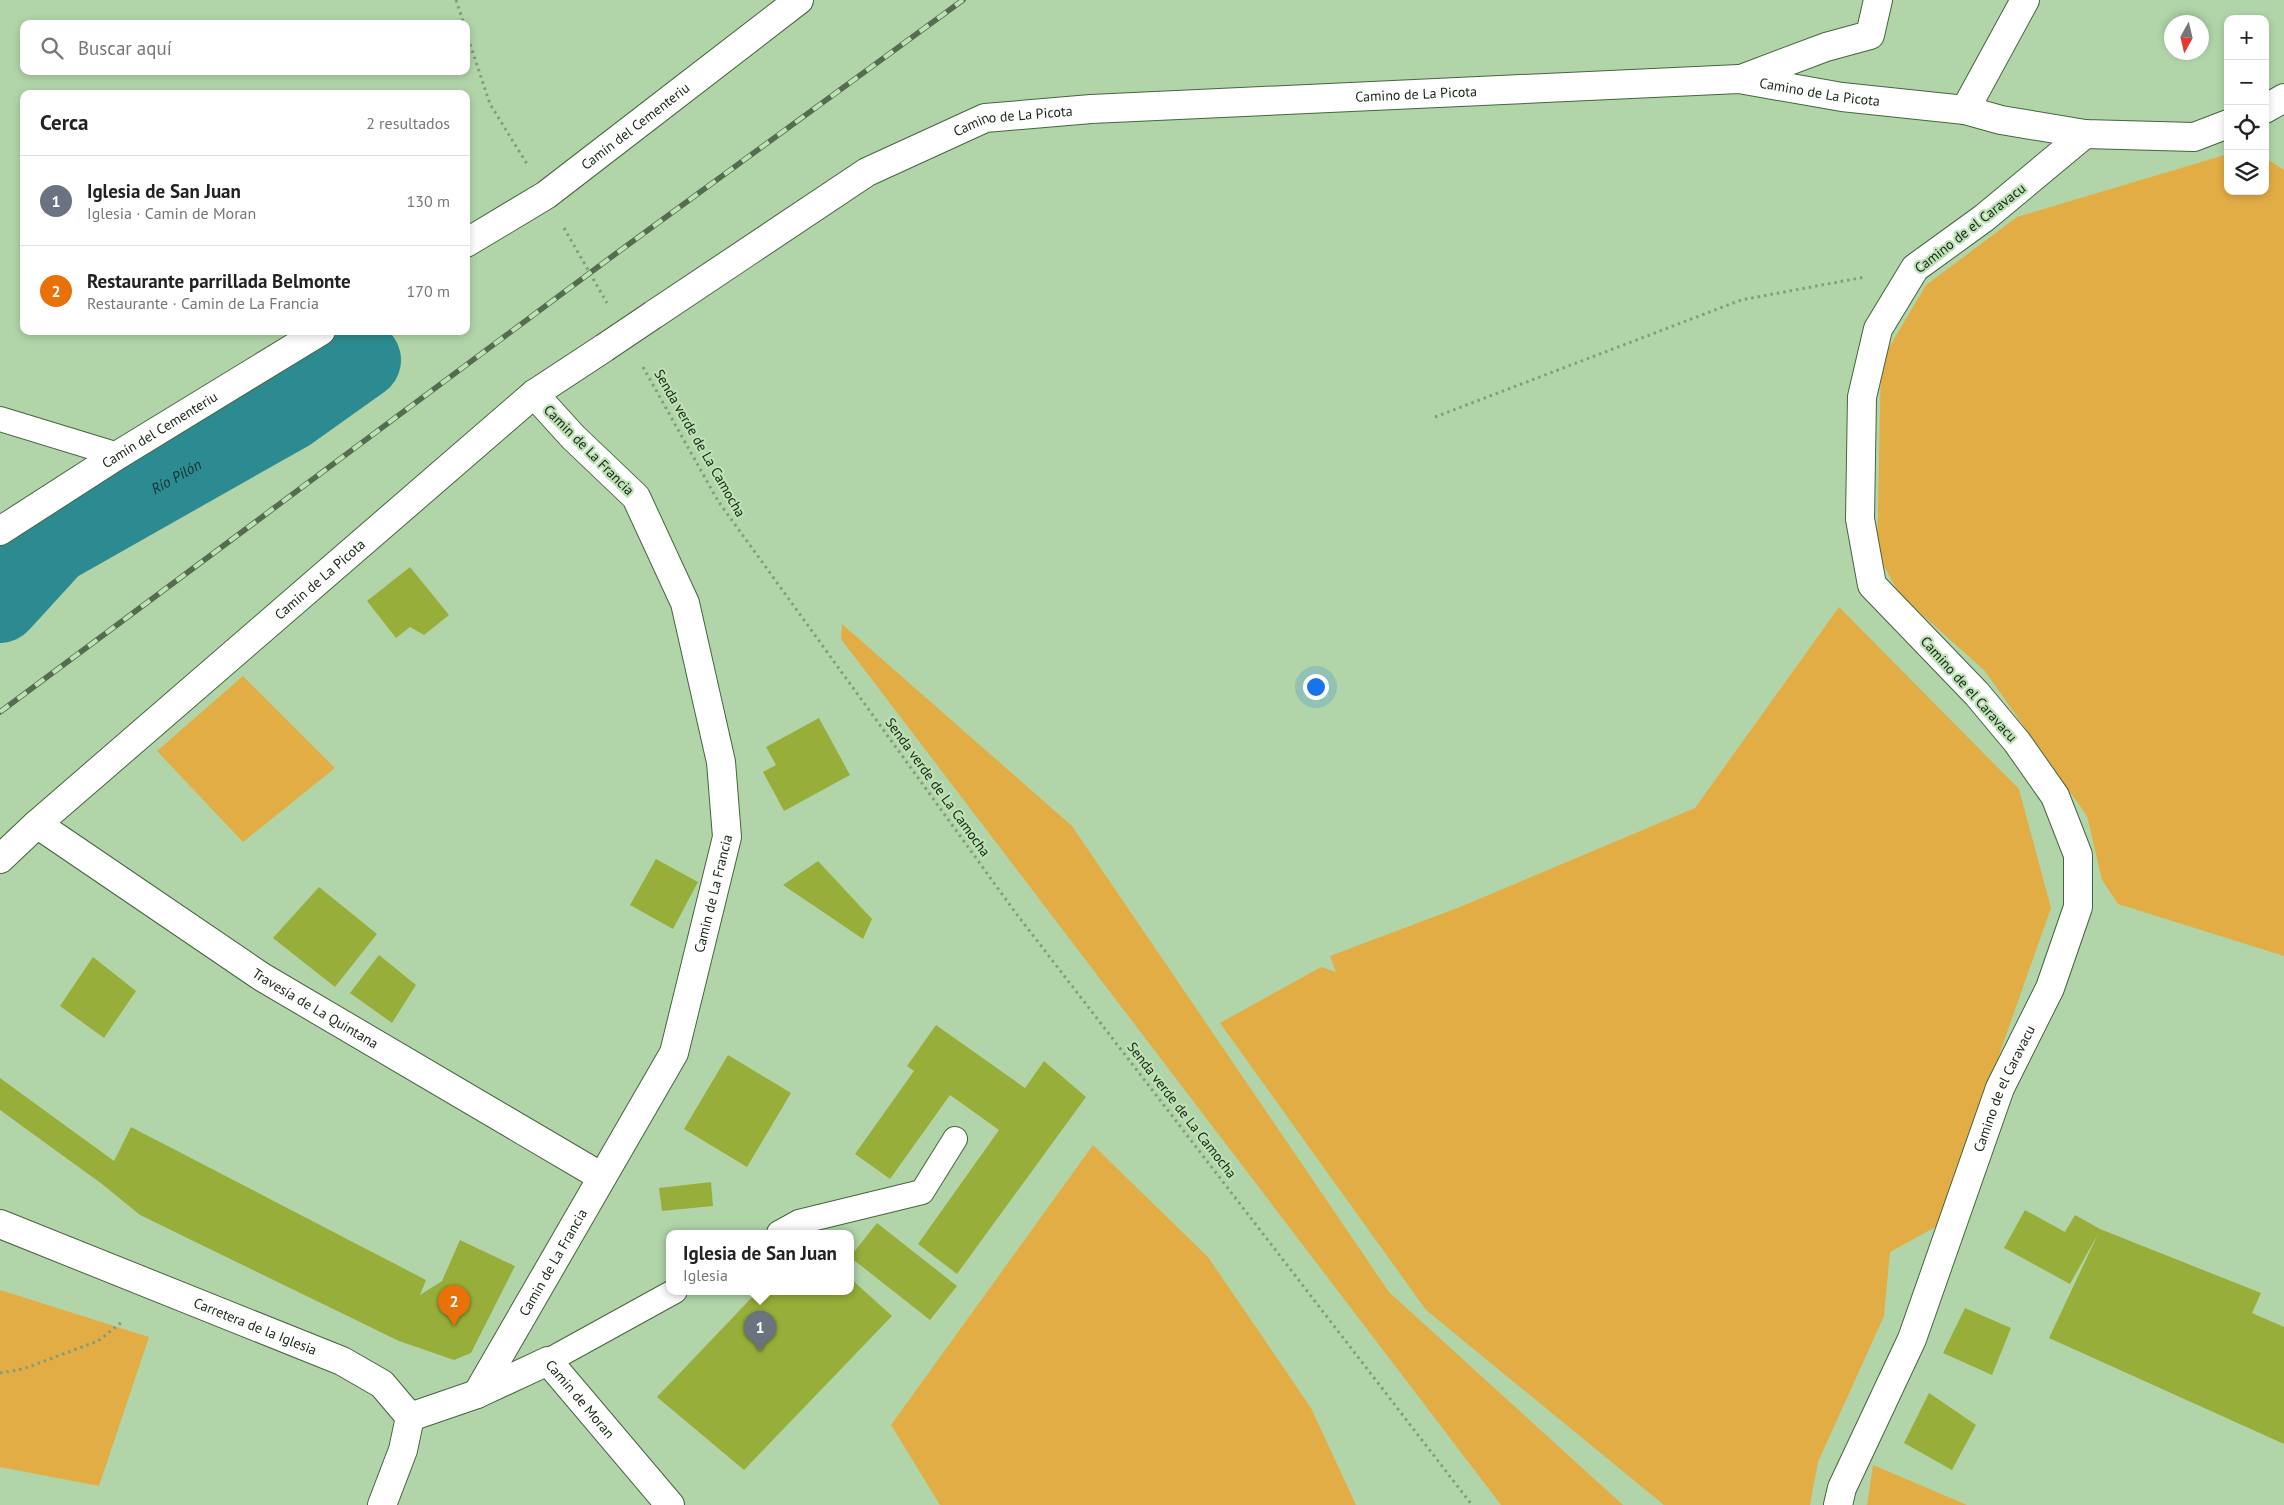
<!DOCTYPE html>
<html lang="es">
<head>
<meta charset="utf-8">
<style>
	body { margin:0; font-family:"PT Sans",sans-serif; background:#f2f2f2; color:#222 }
	.controls { position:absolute; right:15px; top:15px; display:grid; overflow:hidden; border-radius:10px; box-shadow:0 2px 8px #0003 }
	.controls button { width:45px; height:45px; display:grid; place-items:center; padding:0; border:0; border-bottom:1px solid #e0e0e0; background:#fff; color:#222; font:25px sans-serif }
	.compass { position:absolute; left:2164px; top:15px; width:45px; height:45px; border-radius:50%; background:#fff; box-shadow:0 2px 8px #0003; rotate:188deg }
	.you { position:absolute; left:1315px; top:686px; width:18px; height:18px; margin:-12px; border:4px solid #fff; border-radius:50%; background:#1a73e8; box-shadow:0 0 0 8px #1a73e833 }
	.badge { display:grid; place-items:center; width:32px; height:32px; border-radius:50%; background:#9a41ad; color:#fff; font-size:16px; font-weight:700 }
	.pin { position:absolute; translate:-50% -41px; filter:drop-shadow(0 1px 2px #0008) }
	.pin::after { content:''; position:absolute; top:26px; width:18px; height:15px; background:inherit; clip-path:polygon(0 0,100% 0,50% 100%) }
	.popup { position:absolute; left:666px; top:1230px; width:188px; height:65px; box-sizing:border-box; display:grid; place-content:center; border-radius:10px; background:#fff; filter:drop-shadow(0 1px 4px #0005); font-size:16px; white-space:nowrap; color:#767676 }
	.popup b { font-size:19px; color:#222 }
	.popup::after { content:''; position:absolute; left:50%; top:100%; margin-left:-10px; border:10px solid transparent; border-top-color:#fff }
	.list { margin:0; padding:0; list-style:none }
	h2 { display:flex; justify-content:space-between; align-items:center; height:65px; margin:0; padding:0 20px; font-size:21px }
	h2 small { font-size:16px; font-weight:400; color:#767676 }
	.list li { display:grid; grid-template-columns:32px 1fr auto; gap:15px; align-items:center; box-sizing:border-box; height:90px; padding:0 20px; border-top:1px solid #e0e0e0 }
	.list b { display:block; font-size:19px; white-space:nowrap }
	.list p { margin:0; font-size:16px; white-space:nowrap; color:#767676 }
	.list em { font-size:16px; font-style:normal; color:#767676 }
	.icon { flex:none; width:28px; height:28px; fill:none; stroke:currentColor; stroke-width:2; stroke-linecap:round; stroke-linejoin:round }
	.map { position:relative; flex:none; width:2284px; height:1505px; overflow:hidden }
	.search { position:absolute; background:#fff; box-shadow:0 2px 8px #0003; left:20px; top:20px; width:450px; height:55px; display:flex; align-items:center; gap:12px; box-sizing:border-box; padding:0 18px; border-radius:10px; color:#767676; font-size:19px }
	.panel { position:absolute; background:#fff; box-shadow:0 2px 8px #0003; left:20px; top:90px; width:450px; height:245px; border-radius:10px }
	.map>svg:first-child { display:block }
	.green { fill:#e3ad46 }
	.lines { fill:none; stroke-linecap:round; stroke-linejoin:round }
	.river { stroke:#2c8b90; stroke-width:78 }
	.building { fill:#97af3a }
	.lane-casing { stroke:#45653e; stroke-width:26 }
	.street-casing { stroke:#45653e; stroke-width:30 }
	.path { stroke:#809e7a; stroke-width:3; stroke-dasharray:2.5 4; stroke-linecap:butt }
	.lane { stroke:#fff; stroke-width:24 }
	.street { stroke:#fff; stroke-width:28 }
	.rail-casing { stroke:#556c51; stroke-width:5.5 }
	.rail { stroke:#bee2b6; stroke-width:4; stroke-dasharray:11; stroke-linecap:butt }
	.street-bridge-casing { stroke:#45653e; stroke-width:30; stroke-linecap:butt }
	.street-bridge { stroke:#fff; stroke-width:28 }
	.labels { text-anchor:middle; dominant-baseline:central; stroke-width:4.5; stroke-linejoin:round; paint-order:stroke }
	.street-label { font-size:14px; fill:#162414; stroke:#bee2b6 }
	.water-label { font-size:15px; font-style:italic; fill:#143133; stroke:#bee2b6 }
</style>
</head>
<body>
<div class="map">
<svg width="2284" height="1505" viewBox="0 0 2284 1505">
	<rect width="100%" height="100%" fill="#b1d5a9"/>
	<path class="green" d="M2228,154V191H2265V158L2284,170V956L2118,904L2102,880L2087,816L1985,671L1900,595L1877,554L1881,361L1926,285L2017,217Z
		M1839,607L2019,789L2051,908L1939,1225L1890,1252L1884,1316L1818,1462L1810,1505H1664L1426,1310L1220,1023L1321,967L1336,972L1330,956L1460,907L1695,808Z
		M842,624L1072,826L1389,1292L1623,1505H1501L841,639Z
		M243,676L335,768L243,842L157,751Z
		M1093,1145L1208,1257L1311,1408L1356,1505H940L891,1425Z
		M0,1290L149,1337L99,1486L0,1467Z
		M1873,1465L1967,1505H1867Z"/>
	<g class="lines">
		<path class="river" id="s1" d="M0,604L54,545L289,412L362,360"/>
	</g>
	<path class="building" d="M410,567L449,615L424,635L410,627L396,638L367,601Z
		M819,718L850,775L784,811L763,772L776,765L766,747Z
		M656,859L698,882L673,929L630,905Z
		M818,861L872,919L863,939L783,885Z
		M319,887L377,934L335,987L273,938Z
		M379,955L416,985L392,1023L350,993Z
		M93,957L136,991L104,1038L60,1006Z
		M936,1025L1025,1088L1044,1061L1086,1097L957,1274L918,1244L999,1130L950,1095L890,1179L855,1154L914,1071L907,1066Z
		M728,1055L791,1093L747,1167L684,1129Z
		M0,1078L114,1161L131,1127L426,1280L420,1295L442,1281L460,1240L515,1266L471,1353L454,1360L399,1341L140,1215L102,1184L0,1110Z
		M711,1182L713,1206L662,1211L659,1188Z
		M2025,1210L2065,1232L2075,1215L2100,1229L2261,1293L2252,1313L2284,1327V1444L2049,1338L2098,1234L2070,1284L2004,1248Z
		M877,1223L957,1286L930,1320L850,1257Z
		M850,1278L892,1316L744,1470L657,1397L758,1291H850Z
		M1965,1308L2011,1328L1992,1375L1943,1353Z
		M1929,1393L1976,1425L1952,1470L1904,1443Z"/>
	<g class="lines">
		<defs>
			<path id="lane" d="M0,419L118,455
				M779,1233L799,1222L922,1192L955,1139
				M548,1361L675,1291"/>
			<g id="street">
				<path d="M1741,79L1826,47L1870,35L1878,0"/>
				<path d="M2265,109L2284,98"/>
				<path d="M1965,110L2025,0"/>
				<path id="s2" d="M466,243L546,195L799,0"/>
				<path id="s3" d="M653,315L867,172L985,118L1091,109L1739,79L1842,97L1965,110L2001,120L2085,134L2194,137L2228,124"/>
				<path id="s4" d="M0,531L118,455L321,331"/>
				<path id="s5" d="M37,824L262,977L602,1177"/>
				<path id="s6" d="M0,859L37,824L534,394L604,348"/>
				<path id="s7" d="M0,1224L342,1361L382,1384L410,1417L403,1450L382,1505"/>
				<path id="s8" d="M477,1394L674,1053L727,837L721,762L685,603L636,497L573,437L534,394"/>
				<path id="s9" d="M410,1417L477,1394L548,1361L670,1505"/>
				<path id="s10" d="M1838,1505L1842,1488L1912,1339L2000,1088L2050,988L2078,907V855L2055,796L2017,742L1977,694L1872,585L1860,519L1862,397L1878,329L1915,268L1984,218L2085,134"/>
			</g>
		</defs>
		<use href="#lane" class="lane-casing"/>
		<use href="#street" class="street-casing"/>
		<path class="path" d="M456,0L464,24
			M466,32L490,104L527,164
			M564,228L607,303
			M643,367L718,501L1015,912L1472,1505
			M1435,417L1741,300L1865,277
			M0,1373L23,1369L98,1341L122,1322"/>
		<use href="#lane" class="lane"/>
		<use href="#street" class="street"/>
		<defs>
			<path id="rail" d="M0,712L614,255L963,0"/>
		</defs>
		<use href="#rail" class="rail-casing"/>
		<use href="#rail" class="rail"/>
		<defs>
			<path id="street-bridge" d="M604,348L653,315"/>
		</defs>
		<use href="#street-bridge" class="street-bridge-casing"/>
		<use href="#street-bridge" class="street-bridge"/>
	</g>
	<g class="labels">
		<g class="street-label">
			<text stroke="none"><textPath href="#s3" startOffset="1224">Camino de La Picota</textPath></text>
			<text stroke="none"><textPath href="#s3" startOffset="819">Camino de La Picota</textPath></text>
			<text stroke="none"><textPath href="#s3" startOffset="414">Camino de La Picota</textPath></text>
			<text stroke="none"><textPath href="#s2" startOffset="206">Camín del Cementeriu</textPath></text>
			<text transform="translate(1970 228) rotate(-38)">Camino de el Caravacu</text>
			<text stroke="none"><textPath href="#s4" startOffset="189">Camín del Cementeriu</textPath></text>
			<text transform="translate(700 443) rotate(60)">Senda verde de La Camocha</text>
			<text transform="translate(589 450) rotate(45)">Camin de La Francia</text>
			<text stroke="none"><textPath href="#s6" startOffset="425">Camin de La Picota</textPath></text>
			<text transform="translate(1969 689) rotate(48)">Camino de el Caravacu</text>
			<text transform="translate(938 787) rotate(54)">Senda verde de La Camocha</text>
			<text stroke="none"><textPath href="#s8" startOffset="558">Camin de La Francia</textPath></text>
			<text stroke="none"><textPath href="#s5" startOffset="334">Travesía de La Quintana</textPath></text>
			<text stroke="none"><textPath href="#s10" startOffset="449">Camino de el Caravacu</textPath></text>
			<text transform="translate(1182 1110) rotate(52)">Senda verde de La Camocha</text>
			<text stroke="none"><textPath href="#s8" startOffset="152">Camin de La Francia</textPath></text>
			<text stroke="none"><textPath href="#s7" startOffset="275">Carretera de la Iglesia</textPath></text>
			<text stroke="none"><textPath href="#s9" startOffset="199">Camin de Moran</textPath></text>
		</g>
		<g class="water-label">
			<text stroke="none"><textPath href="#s1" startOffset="220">Río Pilón</textPath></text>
		</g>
	</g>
</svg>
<div class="controls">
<button>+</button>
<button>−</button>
<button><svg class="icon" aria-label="locate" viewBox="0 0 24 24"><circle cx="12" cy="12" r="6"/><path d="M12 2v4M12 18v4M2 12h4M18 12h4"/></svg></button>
<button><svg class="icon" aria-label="layers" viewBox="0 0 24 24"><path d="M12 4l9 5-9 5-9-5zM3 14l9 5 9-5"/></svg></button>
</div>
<svg class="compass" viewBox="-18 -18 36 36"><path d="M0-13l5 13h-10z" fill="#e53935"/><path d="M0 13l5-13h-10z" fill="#767676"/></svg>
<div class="you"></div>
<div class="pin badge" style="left:760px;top:1352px;background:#6b7280">1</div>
<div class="popup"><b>Iglesia de San Juan</b>Iglesia</div>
<div class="pin badge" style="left:454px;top:1326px;background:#e8710a">2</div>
<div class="search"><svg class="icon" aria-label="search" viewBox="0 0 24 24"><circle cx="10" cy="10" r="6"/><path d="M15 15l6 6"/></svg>Buscar aquí</div>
<section class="panel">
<h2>Cerca<small>2 resultados</small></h2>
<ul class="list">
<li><span class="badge" style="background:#6b7280">1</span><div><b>Iglesia de San Juan</b><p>Iglesia · Camin de Moran</p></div><em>130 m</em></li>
<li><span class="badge" style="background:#e8710a">2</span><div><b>Restaurante parrillada Belmonte</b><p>Restaurante · Camin de La Francia</p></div><em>170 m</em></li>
</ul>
</section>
</div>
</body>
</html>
